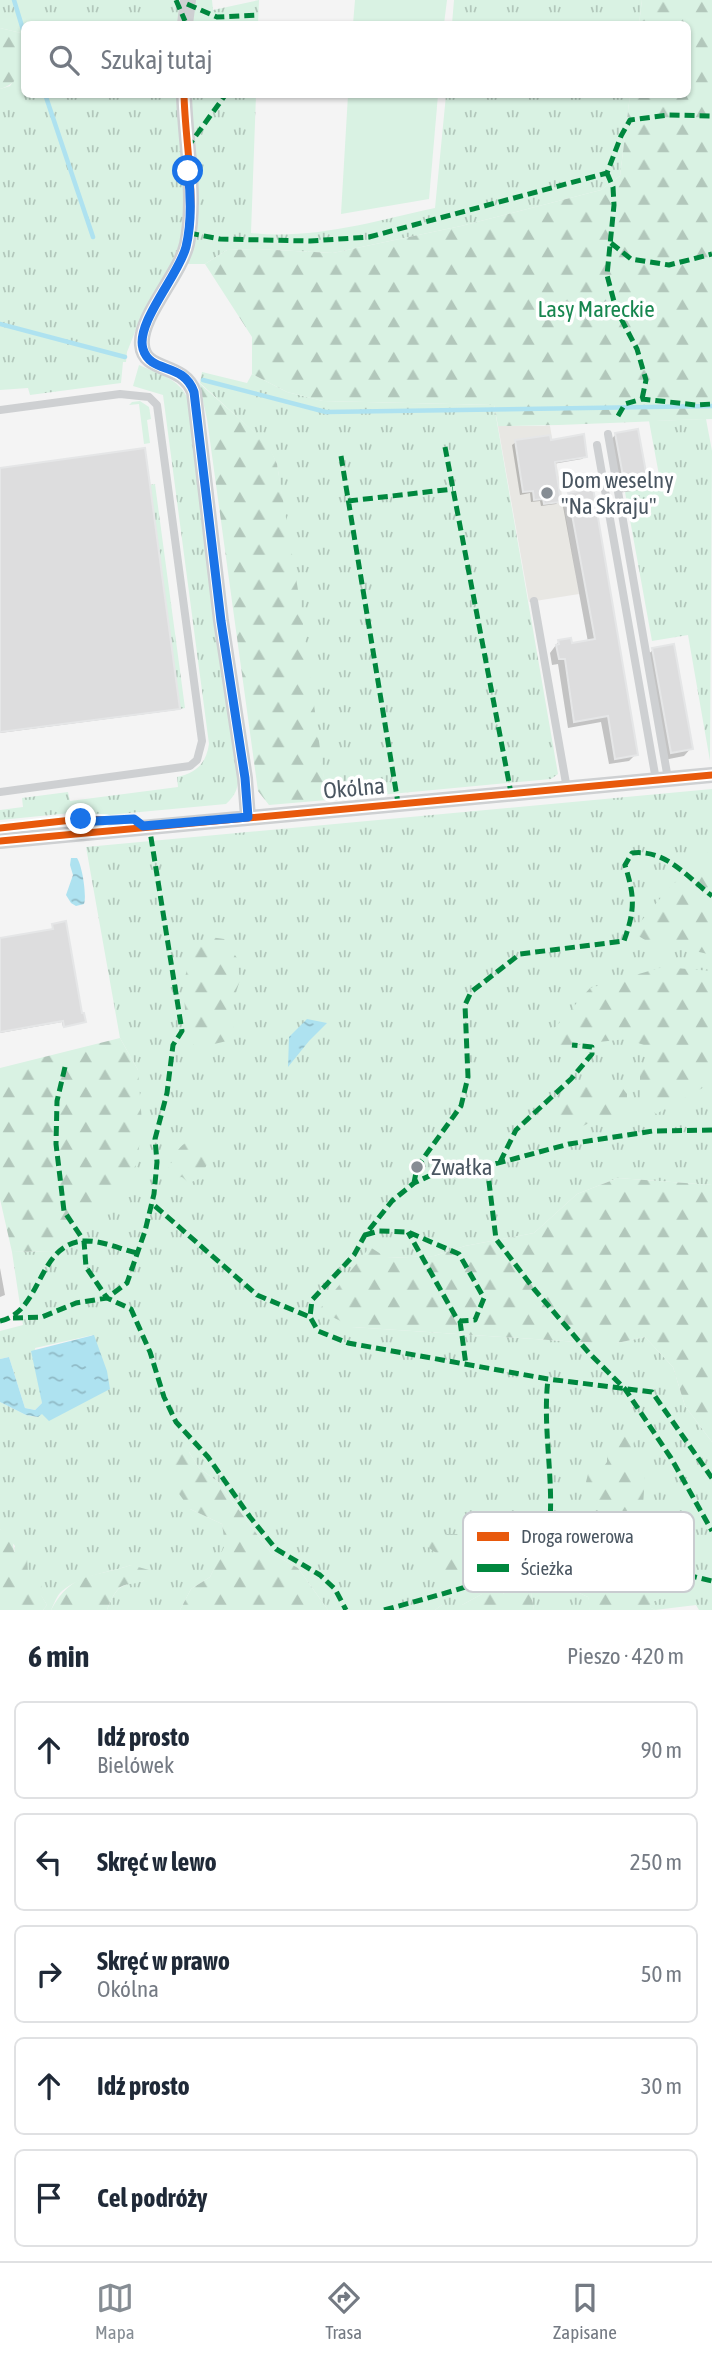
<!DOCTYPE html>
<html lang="pl">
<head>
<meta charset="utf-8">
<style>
	body { margin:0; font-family:"Asap Condensed",sans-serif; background:#f2f2f3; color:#1f2937 }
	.stop { position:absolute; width:21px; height:21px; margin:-16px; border:5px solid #1a73e8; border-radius:50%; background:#fff }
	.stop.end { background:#1a73e8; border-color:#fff; box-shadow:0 2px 7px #0008 }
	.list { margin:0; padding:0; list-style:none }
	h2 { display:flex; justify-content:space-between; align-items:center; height:91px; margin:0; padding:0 28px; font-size:30px }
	h2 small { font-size:23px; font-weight:400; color:#747a83 }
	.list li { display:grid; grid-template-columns:46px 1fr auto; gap:21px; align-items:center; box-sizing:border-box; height:98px; margin:0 14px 14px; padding:0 14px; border:2px solid #e0e1e3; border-radius:10px }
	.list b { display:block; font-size:26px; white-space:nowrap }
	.list p { margin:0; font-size:23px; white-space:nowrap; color:#747a83 }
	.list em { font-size:23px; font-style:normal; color:#747a83 }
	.icon { flex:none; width:38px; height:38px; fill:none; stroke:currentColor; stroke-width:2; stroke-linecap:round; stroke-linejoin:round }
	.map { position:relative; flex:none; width:712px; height:1610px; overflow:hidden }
	.search { position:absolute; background:#fff; box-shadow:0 2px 5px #0004; left:21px; right:21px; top:21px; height:77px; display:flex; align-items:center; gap:18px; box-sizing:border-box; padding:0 24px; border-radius:10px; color:#747a83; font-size:26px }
	.sheet { height:651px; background:#fff }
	nav { display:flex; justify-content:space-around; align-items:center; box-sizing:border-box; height:98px; border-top:2px solid #e0e1e3; background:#fff; font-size:19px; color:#747a83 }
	nav a { display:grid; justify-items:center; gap:4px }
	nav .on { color:#868d94 }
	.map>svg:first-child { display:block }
	.commercial { fill:#e8e7e3 }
	.grass { fill:url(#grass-tufts) }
	.forest { fill:url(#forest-firs) }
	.pitch { fill:#d9f2e3 }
	.water { fill:url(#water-ripples) }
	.shadow { fill:#0003 }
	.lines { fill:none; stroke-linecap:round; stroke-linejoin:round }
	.stream { stroke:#aee2f0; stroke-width:4.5 }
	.building { fill:#ddddde; stroke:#e5e6e7; stroke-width:2 }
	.lane { stroke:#ced0d2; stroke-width:8 }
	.street { stroke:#ced0d2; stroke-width:16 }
	.quiet { stroke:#00873e; stroke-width:5; stroke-dasharray:10 5; stroke-linecap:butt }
	.cycleway-casing { stroke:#fff; stroke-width:11 }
	.cycleway { stroke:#e8590c; stroke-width:7 }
	.route { stroke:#1a73e8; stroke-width:9 }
	.poi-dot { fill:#868d94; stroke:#fff; stroke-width:2.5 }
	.labels { text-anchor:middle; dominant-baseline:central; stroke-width:7; stroke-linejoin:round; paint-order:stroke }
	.park-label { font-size:23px; fill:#17864f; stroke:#fff }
	.poi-label { font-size:23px; fill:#4a5661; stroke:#fff; text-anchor:start }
	.street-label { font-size:23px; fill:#4a5661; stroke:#fff }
	.key { fill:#fff; stroke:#c9ccd0; stroke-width:2 }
	.key-label { font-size:19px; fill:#4a5661 }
</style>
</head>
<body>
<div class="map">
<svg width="712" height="1610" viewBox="0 0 712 1610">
	<defs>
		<pattern id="grass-tufts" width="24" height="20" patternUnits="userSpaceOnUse" patternTransform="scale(1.75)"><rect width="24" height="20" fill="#d9f2e3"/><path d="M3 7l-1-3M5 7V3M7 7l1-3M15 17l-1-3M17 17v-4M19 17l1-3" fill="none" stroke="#b2c7bb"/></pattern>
		<pattern id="forest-firs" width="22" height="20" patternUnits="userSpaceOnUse" patternTransform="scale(1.75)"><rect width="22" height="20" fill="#d9f2e3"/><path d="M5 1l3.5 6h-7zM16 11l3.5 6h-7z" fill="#b2c7bb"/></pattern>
		<pattern id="water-ripples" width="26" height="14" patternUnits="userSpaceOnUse" patternTransform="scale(1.75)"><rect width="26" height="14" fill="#aee2f0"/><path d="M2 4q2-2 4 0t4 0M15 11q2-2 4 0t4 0" fill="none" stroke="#90bac6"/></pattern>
	</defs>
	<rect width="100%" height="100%" fill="#f4f4f4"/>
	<path class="commercial" d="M498,426H550L579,594L529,602Z"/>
	<path class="grass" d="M0,0H179L181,8V24H24V43L21,33L0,28Z
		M192,0H212L213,10L259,0L258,24H189Z
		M454,0H642L639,24H452Z
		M24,66V94L180,95L185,218L176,259L139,322L127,352L126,362H123L121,383L30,395L28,388L0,390V89L10,86Z
		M188,95H256L251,233C313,240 375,221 435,208L446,95H630L620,176L601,190L461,226L333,253L256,249L227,250L205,264H184Z
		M139,365C157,373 180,379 188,399L239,774C238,788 236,795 226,804L108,815L81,812L0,820V810L23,807L22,798L68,792L70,801L178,787L177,777C196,773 206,764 209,744L163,395L133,386Z
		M202,372L247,383L252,374L287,392L323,401L494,405L558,774L551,779L327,800L277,464L267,444L200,383Z
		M140,401L149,407L151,419L147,420L150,443L144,444L139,404L129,405L132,402Z
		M706,419L712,451L710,761L688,635L652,641L625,492L661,486L649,421Z
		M155,484L185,708L180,709L150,485Z
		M712,789V1185L618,1178L577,1194L534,1233L465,1246L434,1256L387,1258L352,1327L594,1343H617L645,1337L673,1367L685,1406L712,1442V1610H699L696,1605L655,1610L651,1608L649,1603L664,1597L650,1575L614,1564L607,1559L589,1558L583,1566L577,1592L588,1597L591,1606L589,1610H534L530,1587L514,1586L503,1594H482L462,1605H442L435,1610H328L298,1568L271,1553L218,1482L199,1468L189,1452L190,1509L222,1524L226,1545L210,1577L191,1589L180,1610H107C116,1587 120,1584 144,1581L131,1565C108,1573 83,1574 62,1591C57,1595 54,1604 51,1610H43L47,1605L14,1553L15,1546L0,1529V1402L26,1415L37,1417L93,1335L35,1348L42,1403L35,1410L25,1408L9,1357L0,1359V1331L23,1325L12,1252L52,1251L138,1070L120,1038L86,847Z"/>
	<path class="forest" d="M642,0H712V419C641,421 569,426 498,426L494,405L323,401L287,392L252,374V337L205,264L227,250L256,249L333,253L461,226L601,190L620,176L630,95L688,94V24H639Z
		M0,28L21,33C29,55 25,82 0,89Z
		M199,383L268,444L277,464L300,602L327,800L269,805L258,791L207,419Z
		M712,849V955L665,944L650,943L632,932L669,888Z
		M210,937L224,939L237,958L240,980L230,1011L234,1030L227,1041L197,1048L188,1040C185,997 174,968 210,937Z
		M663,967L712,971V1078L706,1086L656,1114L640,1099V1074L655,1049L627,1039L560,1046L547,1044L552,1031L590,988Z
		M120,1038L138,1070L142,1123L137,1164L91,1220L52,1251L12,1252L0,1199V1068Z
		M617,1081L627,1094V1112L618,1120L589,1123L571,1132L560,1126L555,1113L583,1087Z
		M197,1137L209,1147L210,1159L199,1179L189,1183L182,1177L174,1178L166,1184L163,1182L162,1177C178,1159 170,1148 197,1137Z
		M618,1178L712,1185V1442L685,1406L673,1367L645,1337L617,1343H594L352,1327L319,1310L370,1247L387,1258L434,1256L465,1246L534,1233L577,1194Z
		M618,1432L628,1434L634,1441L631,1457L645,1476L641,1535L630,1553L589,1545L585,1539L587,1529L597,1526L601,1514L586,1482L588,1474L599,1473L607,1462V1448L609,1435Z
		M182,1449L189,1452L199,1468L218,1482L271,1553L298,1568L328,1610H180L191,1589L210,1577L225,1545L222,1524L190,1509L169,1480L176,1453Z
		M0,1529L12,1537L14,1552L27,1558L28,1573C38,1579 44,1582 41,1595L47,1605L43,1610H0Z
		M429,1534H460L477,1547L494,1540L505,1541L507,1555L492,1574L466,1581L449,1577L439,1564V1555L422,1543Z
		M588,1558L607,1559L614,1564L650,1575L665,1597L650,1603L651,1608L655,1610H589L590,1606L588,1597L577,1592L583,1566Z
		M131,1565L149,1570L151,1577C126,1592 122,1572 107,1610H51C73,1570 94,1578 131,1565Z
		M514,1586L530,1587L534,1610H435L442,1605H462L482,1594H503Z"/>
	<path class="pitch" d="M355,0H447L444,24H353Z
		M348,95H438L429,199L341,214Z"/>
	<path class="water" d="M71,858H77C82,865 87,895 84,904L76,906L71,903L66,895L73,875L70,865Z
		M307,1019L327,1023L309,1041L288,1067L289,1037Z
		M94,1335L107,1371L110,1389L49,1421L42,1414L38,1417L26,1415L0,1402V1359L9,1357L25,1408L35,1410L42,1403L31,1351Z"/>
	<path class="shadow" d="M616,434L646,482L638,490L618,493L609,442Z
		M516,442H550L586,456L582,459L553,464L559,501L556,504L541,506L540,501L531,502L530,493L520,495L512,445Z
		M0,470L178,708L176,710L0,733Z
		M569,494L636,754L629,761L609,764L601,722L568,728L558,664L552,665L550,653L559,641L570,645L588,642L562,501Z
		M653,650L691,748L684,756L664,760L645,657Z
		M53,925L84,1022L63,1027L62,1022L0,1033V940L52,931Z
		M0,1268L5,1295L0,1297Z"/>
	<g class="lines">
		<path class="stream" d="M14,0L24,33
			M45,94L93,237
			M0,324L125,357
			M203,380L326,412L712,406"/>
	</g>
	<path class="building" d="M638,429L648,483L625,487L615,433Z
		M584,434L587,457L555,462L561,502L544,504L543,499L534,500L533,491L523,492L515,440L550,435L551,440Z
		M145,448L180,709L0,732V468Z
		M593,488L638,755L615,759L608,716L574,722L565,659H559L556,645L559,644L558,640L571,638L572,643L595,639L568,493Z
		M674,644L693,749L671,753L652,648Z
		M66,921L82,1013H84L86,1022L64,1027L63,1021L0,1032V938L53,929L52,924Z"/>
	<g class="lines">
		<path class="lane" d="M0,410L120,394L149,397L157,405L202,741L197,760L190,766L0,792
			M608,434L668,779
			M597,445L656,780
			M534,601L567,789"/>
		<path class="street" d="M185,24L188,0
			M184,94C185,143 197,196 187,244C180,275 139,317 142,345C144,373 183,362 194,392L221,621L245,778L248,817
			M0,841L712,775"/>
		<path class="quiet" d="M176,0L185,21
			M187,4L217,17L259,15
			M187,148L226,94
			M607,173L613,187L614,205L607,275L616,309L637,349L646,380L642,399
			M189,233L220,239L310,241L369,237L607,173L621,136L630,120L669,115L712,116
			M611,243L631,259L669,265L712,254
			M618,416L625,404L642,399L696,405L712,404
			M445,447L511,793
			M341,456L398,803
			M348,501L453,489
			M65,1067L57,1101L56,1144L64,1211L84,1241L86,1267L107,1298L131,1309L150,1352L164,1397L176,1422L208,1457L250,1517L276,1549L320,1575L335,1589L346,1610
			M712,1130L653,1131L569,1144L487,1166L440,1171L414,1183L392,1201L365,1235L354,1255L312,1300L310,1317L318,1331L348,1343L548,1379L652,1392L712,1478
			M500,1162L516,1130L571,1079L592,1054V1047L572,1045
			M487,1166L496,1239L534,1289L589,1353L625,1389L671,1458L712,1531
			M414,1183L417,1167L461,1106L468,1077L465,1005L471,992L520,954L624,941C635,909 635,898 625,865L632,853C666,849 687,877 712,896
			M155,1206L257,1295L310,1317
			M365,1235L379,1231L408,1232L459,1254L484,1298L475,1320L460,1321L457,1319L408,1232
			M13,1318L42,1317L76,1303L107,1298L127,1283L145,1231L154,1194L157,1162L155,1139L167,1093L173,1045L182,1031L149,825
			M0,1321C42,1312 37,1245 83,1241C101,1240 120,1249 137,1253
			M460,1321L466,1365
			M544,1558C560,1499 541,1439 548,1379
			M384,1610C421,1600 458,1590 494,1578C524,1568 554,1550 587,1551L712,1581"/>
		<defs>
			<path id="cycleway" d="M184,94C185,143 197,196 187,244C180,275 139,317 142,345C144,373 183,362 194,392L221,621L245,778L248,817
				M0,828L81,819L107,820
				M0,841L712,775"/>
		</defs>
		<use href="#cycleway" class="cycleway-casing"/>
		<use href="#cycleway" class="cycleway"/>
	</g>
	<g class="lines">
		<path class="route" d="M81,819L95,821L134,819L143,826L248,817L245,778L221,621L194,392C183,361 151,375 143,349C135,323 179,275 186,247C192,222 191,196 188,171"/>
	</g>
	<g class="poi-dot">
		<circle cx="547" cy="493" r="7"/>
		<circle cx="417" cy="1167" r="7"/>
	</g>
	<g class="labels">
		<g class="park-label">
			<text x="596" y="309">Lasy Mareckie</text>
		</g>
		<g class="poi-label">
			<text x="561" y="480">Dom weselny<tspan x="561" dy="26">"Na Skraju"</tspan></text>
			<text x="431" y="1167">Zwałka</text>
		</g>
		<g class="street-label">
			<text transform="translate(354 788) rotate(-5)">Okólna</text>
		</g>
	</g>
	<rect x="463" y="1512" width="231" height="80" rx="10" class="key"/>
	<rect x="477" y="1532" width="32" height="9" fill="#e8590c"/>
	<rect x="477" y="1564" width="32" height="8" fill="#00873e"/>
	<g class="key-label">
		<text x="521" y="1543">Droga rowerowa</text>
		<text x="521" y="1575">Ścieżka</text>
	</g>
</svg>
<div class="stop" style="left:188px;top:171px"></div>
<div class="stop end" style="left:81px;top:819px"></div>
<div class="search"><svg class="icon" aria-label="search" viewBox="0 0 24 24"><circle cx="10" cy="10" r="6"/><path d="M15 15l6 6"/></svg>Szukaj tutaj</div>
</div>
<section class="sheet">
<h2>6 min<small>Pieszo · 420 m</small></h2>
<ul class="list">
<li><svg class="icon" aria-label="ahead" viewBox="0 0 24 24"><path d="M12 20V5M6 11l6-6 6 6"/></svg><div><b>Idź prosto</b><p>Bielówek</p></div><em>90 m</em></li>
<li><svg class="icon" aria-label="left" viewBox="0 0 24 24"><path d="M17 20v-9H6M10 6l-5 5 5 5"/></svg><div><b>Skręć w lewo</b></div><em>250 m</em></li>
<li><svg class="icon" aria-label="right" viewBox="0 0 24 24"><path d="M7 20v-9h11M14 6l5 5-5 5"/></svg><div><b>Skręć w prawo</b><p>Okólna</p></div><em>50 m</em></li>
<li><svg class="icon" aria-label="ahead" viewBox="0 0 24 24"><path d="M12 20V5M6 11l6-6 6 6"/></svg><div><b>Idź prosto</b></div><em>30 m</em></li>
<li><svg class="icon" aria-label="arrive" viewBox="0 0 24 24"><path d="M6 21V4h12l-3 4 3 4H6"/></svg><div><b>Cel podróży</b></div></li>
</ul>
</section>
<nav>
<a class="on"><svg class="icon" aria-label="map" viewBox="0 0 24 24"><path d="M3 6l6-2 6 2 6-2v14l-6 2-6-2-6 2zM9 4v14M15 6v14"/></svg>Mapa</a>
<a><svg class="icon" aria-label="directions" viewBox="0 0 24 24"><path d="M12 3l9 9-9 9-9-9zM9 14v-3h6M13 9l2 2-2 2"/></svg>Trasa</a>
<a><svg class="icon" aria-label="saved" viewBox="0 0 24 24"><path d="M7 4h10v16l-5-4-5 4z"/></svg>Zapisane</a>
</nav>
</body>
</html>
